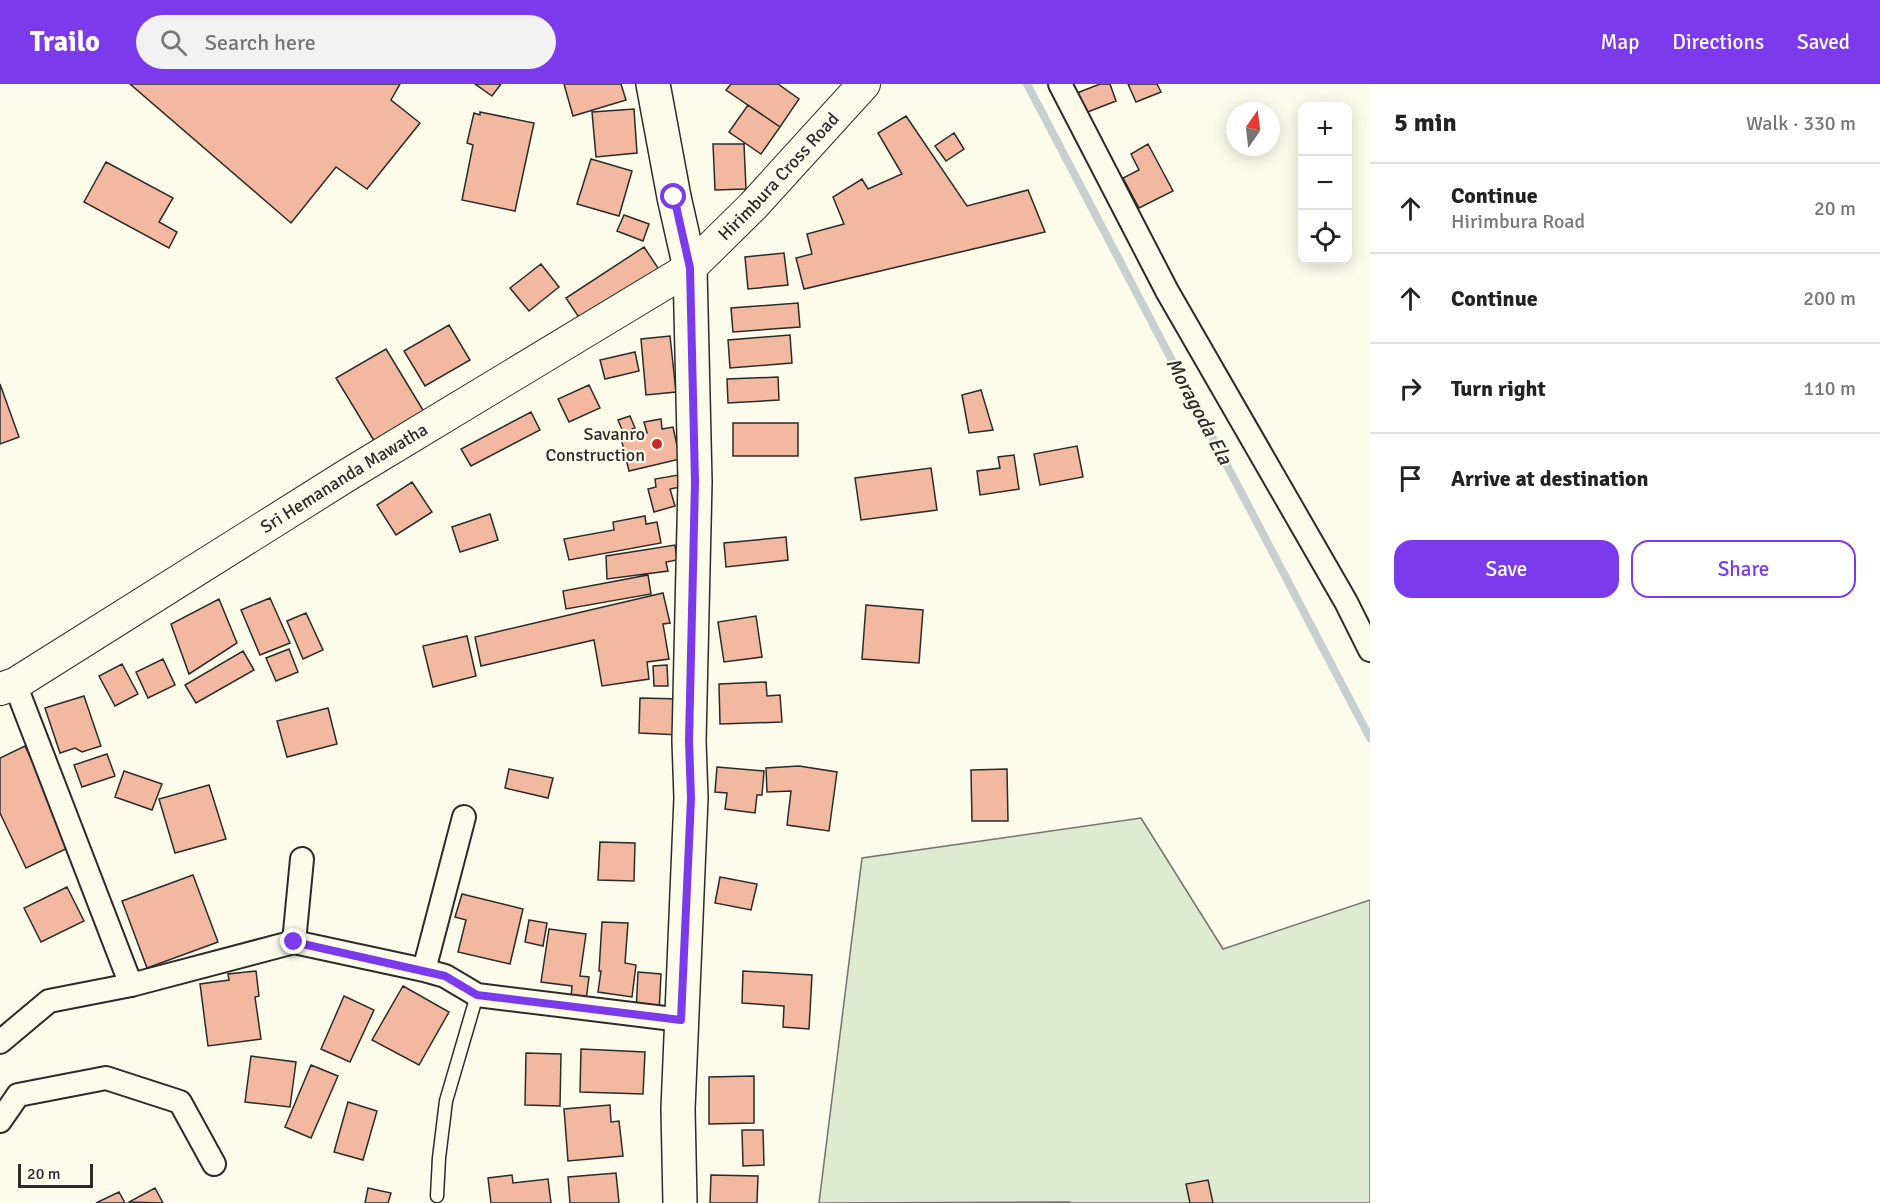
<!DOCTYPE html>
<html lang="en">
<head>
<meta charset="utf-8">
<style>
	body { margin:0; font-family:Signika,sans-serif; background:#f2f2f2; color:#222 }
	.controls { position:absolute; right:18px; top:18px; display:grid; overflow:hidden; border-radius:12px; box-shadow:0 3px 15px #0003 }
	.controls button { width:54px; height:54px; display:grid; place-items:center; padding:0; border:0; border-bottom:2px solid #e0e0e0; background:#fff; color:#222; font:30px sans-serif }
	.compass { position:absolute; left:1226px; top:18px; width:54px; height:54px; border-radius:50%; background:#fff; box-shadow:0 3px 15px #0003; rotate:14deg }
	.scale { position:absolute; left:18px; bottom:15px; width:75px; box-sizing:border-box; padding-left:6px; border:3px solid #2b2b2b; border-top:0; font-size:16px; line-height:21px; white-space:nowrap; color:#2b2b2b; -webkit-text-stroke:4px #fdfbea; paint-order:stroke }
	.stop { position:absolute; width:18px; height:18px; margin:-14px; border:4px solid #7c3aed; border-radius:50%; background:#fff }
	.stop.end { background:#7c3aed; border-color:#fff; box-shadow:0 2px 6px #0008 }
	.list { margin:0; padding:0; list-style:none }
	h2 { display:flex; justify-content:space-between; align-items:center; height:78px; margin:0; padding:0 24px; font-size:26px }
	h2 small { font-size:20px; font-weight:400; color:#767676 }
	.list li { display:grid; grid-template-columns:39px 1fr auto; gap:18px; align-items:center; box-sizing:border-box; height:90px; padding:0 24px; border-top:2px solid #e0e0e0 }
	.list b { display:block; font-size:22px; white-space:nowrap }
	.list p { margin:0; font-size:20px; white-space:nowrap; color:#767676 }
	.list em { font-size:20px; font-style:normal; color:#767676 }
	.actions { display:flex; gap:12px; padding:18px 24px }
	.actions a { flex:1; padding:14px 0; border:2px solid #7c3aed; border-radius:18px; text-align:center; font-size:21px; color:#7c3aed }
	.actions .main { background:#7c3aed; color:#fff }
	.icon { flex:none; width:33px; height:33px; fill:none; stroke:currentColor; stroke-width:2; stroke-linecap:round; stroke-linejoin:round }
	.map { position:relative; flex:none; width:1370px; height:1119px; overflow:hidden }
	header { display:flex; align-items:center; gap:36px; box-sizing:border-box; height:84px; padding:0 30px; background:#7c3aed; color:#fff }
	header strong { font-size:28px }
	nav { display:flex; gap:33px; margin-inline-start:auto; font-size:21px }
	.search { width:420px; height:54px; background:#f2f2f2; display:flex; align-items:center; gap:15px; box-sizing:border-box; padding:0 21px; border-radius:33px; color:#767676; font-size:22px }
	main { display:flex }
	aside { flex:1; background:#fff }
	.map>svg:first-child { display:block }
	.green { fill:#deebd1; stroke:#74746e; stroke-width:1.5 }
	.lines { fill:none; stroke-linecap:round; stroke-linejoin:round }
	.stream { stroke:#c7d0d0; stroke-width:8 }
	.building { fill:#f2b8a0; stroke:#2b2b2b; stroke-width:1.5 }
	.service-casing { stroke:#2b2b2b; stroke-width:15 }
	.minor-casing { stroke:#2b2b2b; stroke-width:26 }
	.secondary-casing { stroke:#2b2b2b; stroke-width:34 }
	.primary-casing { stroke:#2b2b2b; stroke-width:36 }
	.service { stroke:#fdfbea; stroke-width:12 }
	.minor { stroke:#fdfbea; stroke-width:22 }
	.secondary { stroke:#fdfbea; stroke-width:32 }
	.primary { stroke:#fdfbea; stroke-width:33 }
	.route { stroke:#7c3aed; stroke-width:8 }
	.poi-dot { fill:#c62828; stroke:#fdfbea; stroke-width:2 }
	.labels { text-anchor:middle; dominant-baseline:central; stroke-width:4.5; stroke-linejoin:round; paint-order:stroke }
	.street-label { font-size:18px; fill:#2b2b2b; stroke:#fdfbea }
	.poi-label { font-size:18px; fill:#2b2b2b; stroke:#fdfbea; text-anchor:end }
	.water-label { font-size:20px; font-style:italic; fill:#2b2b2b; stroke:#fdfbea }
</style>
</head>
<body>
<header>
<strong>Trailo</strong>
<div class="search"><svg class="icon" aria-label="search" viewBox="0 0 24 24"><circle cx="10" cy="10" r="6"/><path d="M15 15l6 6"/></svg>Search here</div>
<nav><a>Map</a><a>Directions</a><a>Saved</a></nav>
</header>
<main>
<div class="map">
<svg width="1370" height="1119" viewBox="0 0 1370 1119">
	<rect width="100%" height="100%" fill="#fdfbea"/>
	<path class="green" d="M1141,734L1223,865L1370,816V1119H1071L1070,1118L819,1119L862,774Z"/>
	<g class="lines">
		<path class="stream" d="M1027,0L1370,654"/>
	</g>
	<path class="building" d="M130,0H400L391,16L420,39L367,105L336,83L291,139Z
		M475,0H501L492,12Z
		M564,0H621L626,16L573,32Z
		M731,0H778L799,15L780,43L726,6Z
		M1100,0H1110L1116,17L1085,29L1077,9Z
		M1128,0H1157L1161,8L1136,18Z
		M748,21L780,43L761,70L729,48Z
		M634,25L637,69L596,73L592,28Z
		M480,28L534,39L515,127L462,116L473,61L467,59L474,29L480,31Z
		M906,32L967,122L1028,106L1045,148L804,205L796,174L812,170L807,150L844,140L833,113L862,95L868,105L902,90L878,49Z
		M954,49L964,65L946,77L935,62Z
		M713,60H744L746,105L715,106Z
		M1148,60L1173,107L1139,124L1123,94L1139,86L1131,70Z
		M591,75L632,87L619,132L577,120Z
		M106,78L173,114L159,138L177,148L169,164L84,118Z
		M624,131L649,140L643,157L617,147Z
		M644,163L664,193L586,244L566,214Z
		M784,169L788,201L748,205L745,173Z
		M541,180L559,203L529,227L510,204Z
		M798,219L800,243L733,248L731,224Z
		M449,241L470,276L425,302L404,267Z
		M790,251L792,279L730,284L728,256Z
		M670,252L676,308L646,311L641,255Z
		M386,265L426,331L376,360L336,294Z
		M635,268L639,287L605,295L600,276Z
		M778,293L779,316L728,319L727,295Z
		M0,300L19,353L0,360Z
		M589,301L600,324L569,338L558,315Z
		M981,306L993,346L969,349L962,311Z
		M531,328L540,346L471,382L461,365Z
		M630,332L635,344L623,348L618,336Z
		M661,335L662,345L673,343L680,375L629,387L621,354L647,349L644,338Z
		M733,339H798V372H733Z
		M1077,362L1083,393L1040,401L1034,370Z
		M1014,371L1019,405L980,411L977,387L1000,384L998,373Z
		M931,384L937,426L861,436L855,394Z
		M678,391L680,403L670,405L675,422L654,428L648,405L656,403L655,395Z
		M412,398L432,428L396,451L377,421Z
		M490,430L498,456L460,468L452,443Z
		M645,432L646,440L657,438L661,459L569,476L564,455L614,446L613,438Z
		M786,453L788,476L726,483L724,459Z
		M675,461L677,476L666,478L668,487L607,495L606,472Z
		M648,491L651,510L566,525L563,507Z
		M663,509L670,539L663,540L669,575L647,578L649,595L602,602L594,556L481,582L475,553Z
		M270,514L290,559L260,571L241,526Z
		M219,515L237,559L189,590L171,540Z
		M866,521L923,526L919,579L862,575Z
		M306,529L323,566L303,575L287,537Z
		M756,532L762,573L724,578L718,538Z
		M467,552L476,592L433,603L423,562Z
		M289,565L298,588L276,597L266,574Z
		M243,567L254,586L196,619L185,601Z
		M163,575L175,601L148,614L136,588Z
		M122,580L138,610L115,622L99,592Z
		M667,581L668,602H654L653,582Z
		M766,598L767,612L780,611L782,638L720,640L719,600Z
		M84,612L101,662L82,668L75,664L60,669L45,624Z
		M640,614L681,615L680,651L639,649Z
		M328,624L337,660L287,673L277,637Z
		M25,662L72,762L26,784L0,729V674Z
		M107,670L115,692L82,703L74,681Z
		M799,682L837,688L829,747L787,741L791,707L767,708L766,684Z
		M717,683L764,687L762,711H757L755,729L725,725L727,709L715,708Z
		M509,685L553,694L548,714L505,704Z
		M1007,685L1008,737H972L971,686Z
		M124,687L162,700L152,726L115,713Z
		M209,701L226,755L175,769L159,715Z
		M600,758L635,759L634,797L598,796Z
		M193,791L218,858L147,884L122,817Z
		M720,793L757,800L751,826L715,819Z
		M67,803L84,837L41,858L24,824Z
		M462,810L523,825L510,880L458,868L466,836L455,833Z
		M529,836L547,839L543,862L525,858Z
		M602,838L628,839L625,879L636,881L632,913L598,908L601,887H599Z
		M549,845L586,850L580,892L589,893L586,916L571,914L572,902L541,898Z
		M256,887L259,912L255,913L261,955L208,962L200,900L229,896L228,890Z
		M743,887L812,891L809,945L783,943L784,922L742,919Z
		M638,888L661,890L659,929L636,928Z
		M403,902L449,928L419,981L372,956Z
		M344,912L374,926L350,978L321,965Z
		M581,965L645,968L643,1010L580,1008Z
		M526,969L561,970L560,1022L525,1021Z
		M251,972L296,978L290,1023L245,1018Z
		M311,981L338,992L311,1054L285,1043Z
		M754,992V1039L709,1040V993Z
		M348,1018L377,1027L363,1076L334,1068Z
		M610,1021L611,1038L619,1037L623,1072L568,1077L564,1025Z
		M742,1046H763L764,1081L743,1082Z
		M616,1089L619,1119H570L568,1093Z
		M512,1091L513,1099L548,1095L551,1119H491L488,1094Z
		M711,1091L758,1092L757,1119H710Z
		M1208,1096L1213,1119H1190L1186,1100Z
		M155,1104L163,1119L129,1118Z
		M368,1104L391,1109L388,1119H365Z
		M119,1108L125,1119H96Z"/>
	<g class="lines">
		<defs>
			<path id="service" d="M437,1112L439,1074L446,1017L477,911"/>
			<path id="minor" d="M1060,0L1167,207L1346,518L1370,566
				M15,600L131,901
				M294,858L302,775
				M424,886L464,733
				M0,958L49,917L131,901L294,858L424,886L445,892L477,911L681,936
				M0,1037L18,1011L106,994L180,1018L214,1080"/>
			<g id="secondary">
				<path id="s1" d="M0,605L15,600L349,390L690,184L753,122L864,0"/>
			</g>
			<path id="primary" d="M653,0L674,113L690,184L695,398L689,657L691,714L678,1025L680,1119"/>
		</defs>
		<use href="#service" class="service-casing"/>
		<use href="#minor" class="minor-casing"/>
		<use href="#secondary" class="secondary-casing"/>
		<use href="#primary" class="primary-casing"/>
		<use href="#service" class="service"/>
		<use href="#minor" class="minor"/>
		<use href="#secondary" class="secondary"/>
		<use href="#primary" class="primary"/>
	</g>
	<g class="lines">
		<path class="route" d="M294,858L445,892L477,911L681,936L691,714L689,657L695,398L690,184L674,113"/>
	</g>
	<circle class="poi-dot" cx="657" cy="360" r="6"/>
	<g class="labels">
		<g class="street-label">
			<text stroke="none"><textPath href="#s1" startOffset="936">Hirimbura Cross Road</textPath></text>
			<text stroke="none"><textPath href="#s1" startOffset="404">Sri Hemananda Mawatha</textPath></text>
		</g>
		<g class="poi-label">
			<text x="645" y="350">Savanro<tspan x="645" dy="21">Construction</tspan></text>
		</g>
		<g class="water-label">
			<text transform="translate(1199 327) rotate(62)">Moragoda Ela</text>
		</g>
	</g>
</svg>
<div class="controls">
<button>+</button>
<button>−</button>
<button><svg class="icon" aria-label="locate" viewBox="0 0 24 24"><circle cx="12" cy="12" r="6"/><path d="M12 2v4M12 18v4M2 12h4M18 12h4"/></svg></button>
</div>
<svg class="compass" viewBox="-18 -18 36 36"><path d="M0-13l5 13h-10z" fill="#e53935"/><path d="M0 13l5-13h-10z" fill="#767676"/></svg>
<div class="scale">20 m</div>
<div class="stop" style="left:674px;top:113px"></div>
<div class="stop end" style="left:294px;top:858px"></div>
</div>
<aside>
<h2>5 min<small>Walk · 330 m</small></h2>
<ul class="list">
<li><svg class="icon" aria-label="ahead" viewBox="0 0 24 24"><path d="M12 20V5M6 11l6-6 6 6"/></svg><div><b>Continue</b><p>Hirimbura Road</p></div><em>20 m</em></li>
<li><svg class="icon" aria-label="ahead" viewBox="0 0 24 24"><path d="M12 20V5M6 11l6-6 6 6"/></svg><div><b>Continue</b></div><em>200 m</em></li>
<li><svg class="icon" aria-label="right" viewBox="0 0 24 24"><path d="M7 20v-9h11M14 6l5 5-5 5"/></svg><div><b>Turn right</b></div><em>110 m</em></li>
<li><svg class="icon" aria-label="arrive" viewBox="0 0 24 24"><path d="M6 21V4h12l-3 4 3 4H6"/></svg><div><b>Arrive at destination</b></div></li>
</ul>
<div class="actions"><a class="main">Save</a><a>Share</a></div>
</aside>
</main>
</body>
</html>
